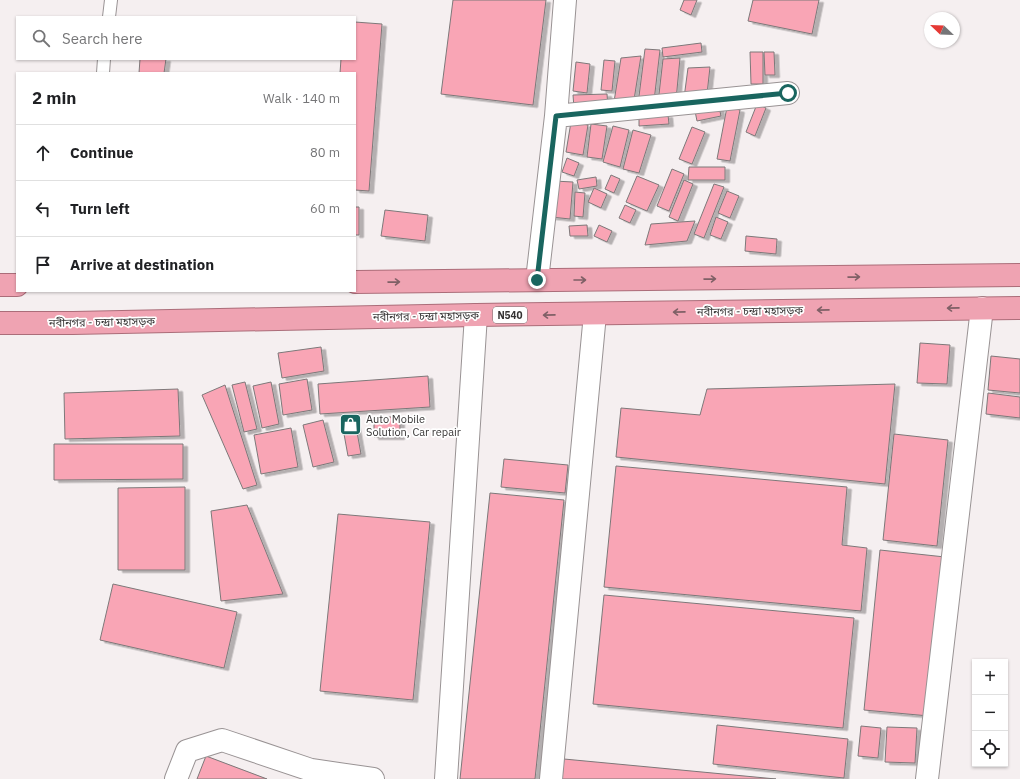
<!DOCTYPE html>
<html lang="en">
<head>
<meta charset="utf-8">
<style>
	body { margin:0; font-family:"IBM Plex Sans","Noto Sans Bengali",sans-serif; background:#f6f6f6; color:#202124 }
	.controls { position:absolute; right:12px; bottom:12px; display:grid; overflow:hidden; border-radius:0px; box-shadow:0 1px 3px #0004 }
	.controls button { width:36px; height:36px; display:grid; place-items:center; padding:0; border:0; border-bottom:1px solid #e0e0e0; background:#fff; color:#202124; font:20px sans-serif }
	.compass { position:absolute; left:924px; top:12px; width:36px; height:36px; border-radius:50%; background:#fff; box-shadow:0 1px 3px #0004; rotate:293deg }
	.stop { position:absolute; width:12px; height:12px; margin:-9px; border:3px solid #19655f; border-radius:50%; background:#fff }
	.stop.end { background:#19655f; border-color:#fff; box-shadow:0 1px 4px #0008 }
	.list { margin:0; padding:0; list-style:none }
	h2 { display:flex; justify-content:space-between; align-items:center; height:52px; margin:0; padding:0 16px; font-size:17px }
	h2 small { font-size:13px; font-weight:400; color:#757577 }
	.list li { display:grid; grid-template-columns:26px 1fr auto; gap:12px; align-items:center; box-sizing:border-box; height:56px; padding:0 16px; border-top:1px solid #e0e0e0 }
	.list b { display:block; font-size:15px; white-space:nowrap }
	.list em { font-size:13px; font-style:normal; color:#757577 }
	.icon { flex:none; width:22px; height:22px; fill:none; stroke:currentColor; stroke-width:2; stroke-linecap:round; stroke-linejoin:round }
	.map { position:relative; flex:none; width:1020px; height:779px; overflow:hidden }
	.search { position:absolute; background:#fff; box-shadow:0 1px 3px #0004; left:16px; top:16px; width:340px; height:44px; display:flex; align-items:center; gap:10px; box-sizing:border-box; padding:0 14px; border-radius:0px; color:#757577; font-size:15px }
	.panel { position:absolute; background:#fff; box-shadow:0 1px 3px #0004; left:16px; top:72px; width:340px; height:220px; border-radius:0px }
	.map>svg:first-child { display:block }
	.building { fill:#f9a5b5; stroke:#7d7879; filter:url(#shadow) }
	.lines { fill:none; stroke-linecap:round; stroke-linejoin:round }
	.service-casing { stroke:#999394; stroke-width:14 }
	.minor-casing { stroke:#999394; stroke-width:24 }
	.trunk-casing { stroke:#ab6d79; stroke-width:24 }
	.service { stroke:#fff; stroke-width:12 }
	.minor { stroke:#fff; stroke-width:22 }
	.trunk { stroke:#efa3b2; stroke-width:22 }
	.oneway { stroke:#7f6066 }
	.route { stroke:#19655f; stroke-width:5 }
	.labels { text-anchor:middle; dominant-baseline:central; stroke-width:3.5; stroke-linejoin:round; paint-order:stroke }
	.shield { fill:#fff; stroke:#727070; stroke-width:1 }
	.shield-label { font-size:10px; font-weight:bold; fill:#353333 }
	.street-label { font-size:11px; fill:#353333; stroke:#fff }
	.poi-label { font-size:11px; fill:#353333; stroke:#fff; text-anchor:start }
</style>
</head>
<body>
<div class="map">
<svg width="1020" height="779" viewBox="0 0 1020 779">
	<defs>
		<filter id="shadow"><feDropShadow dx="4.5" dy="2.5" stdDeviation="0" flood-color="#0004"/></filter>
	</defs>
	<rect width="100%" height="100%" fill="#f5eff0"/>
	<path class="building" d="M453,0H546L533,105L441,94Z
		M684,0H697L691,15L680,10Z
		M753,0H819L812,34L748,21Z
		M355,22L382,24L369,191L355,190V73H340L341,59H355Z
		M701,43L702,52L663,57L662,48Z
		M645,49L660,50L654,101L638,104Z
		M750,52H763V84H751Z
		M764,52H774L775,75H765Z
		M641,56L633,106L613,108L621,58Z
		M680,58L676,100L658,103L663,59Z
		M140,59H166L164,73H139Z
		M604,60L615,61L612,91L601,90Z
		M576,62L590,64L587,93L573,91Z
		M710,67L707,94L684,98L688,68Z
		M607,94L608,107L574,108L573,95Z
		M757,104L766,108L755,136L746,132Z
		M719,107L721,116L697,121L695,111Z
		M727,107L740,110L730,161L717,159Z
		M668,115L669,124L639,126V117Z
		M571,122L588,125L583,155L566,152Z
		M591,124L607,126L602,159L587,157Z
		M613,126L629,130L620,167L603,162Z
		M692,127L705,132L692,164L679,159Z
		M633,130L651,135L639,173L623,169Z
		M567,158L579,163L574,176L562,172Z
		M689,167H725V180H688Z
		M672,169L684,174L669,211L657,206Z
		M611,175L620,179L614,193L605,189Z
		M637,176L659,185L647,211L626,202Z
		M596,177L597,186L579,189L577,180Z
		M684,180L693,184L678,221L669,217Z
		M554,181L573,182L570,219L551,217Z
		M714,184L724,187L704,238L694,234Z
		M594,188L607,194L601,208L588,202Z
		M727,191L739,196L730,218L718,213Z
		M575,192L585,193L583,217L574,216Z
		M625,205L636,210L630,223L619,218Z
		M355,207H359V235H355Z
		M385,210L428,215L425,241L381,236Z
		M716,217L728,222L721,239L710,235Z
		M695,221L687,241L645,245L651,224Z
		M587,225L588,236H570L569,226Z
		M599,225L612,231L607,242L594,236Z
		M746,236L777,239L776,254L745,251Z
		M920,343L950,345L947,384L917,383Z
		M321,347L324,371L282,378L278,353Z
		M991,356L1020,359V393L988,390Z
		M428,376L430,407L320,414L318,384Z
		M307,379L312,410L283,415L279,384Z
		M245,382L257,429L244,432L232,385Z
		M271,382L279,424L262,428L253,386Z
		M895,384L885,484L616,457L621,408L700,415L707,389Z
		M225,385L257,485L243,489L202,395Z
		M178,389L180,436L65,439L64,393Z
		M988,393L1020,397V418L986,414Z
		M374,417H400V437H374Z
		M323,420L334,462L313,467L303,425Z
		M355,421L361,454L348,456L342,423Z
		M291,428L298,467L261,474L254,435Z
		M894,434L948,440L937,546L883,540Z
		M54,444H183V479L54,480Z
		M504,459L568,465L565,493L501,487Z
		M616,466L847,487L842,545L867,548L861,611L604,587Z
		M185,487V570H118V488Z
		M490,493L564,500L535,779H460Z
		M247,505L283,594L221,601L211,511Z
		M338,514L430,522L413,700L320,691Z
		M880,550L945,557L929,716L864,710Z
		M113,584L237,612L224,668L100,640Z
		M604,595L854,618L843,728L593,704Z
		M717,725L848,739L844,778L713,764Z
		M861,726L881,728L878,758L858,756Z
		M887,727L917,728L915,763L885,762Z
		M206,756L267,779H197Z
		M564,759L776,779H562Z"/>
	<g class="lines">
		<defs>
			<path id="service" d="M109,17L111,0
				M103,73L104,59"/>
			<path id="minor" d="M556,116L788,93
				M537,280L556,116L565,0
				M176,779L187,751L222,740L311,770L373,779
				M446,779L476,315
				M551,779L595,314
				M927,779L982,308"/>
			<path id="trunk" d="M355,282L1020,275
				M0,285H17
				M0,323H73L476,315L1020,308"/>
		</defs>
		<use href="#service" class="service-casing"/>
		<use href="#minor" class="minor-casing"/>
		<use href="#trunk" class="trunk-casing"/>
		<use href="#service" class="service"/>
		<use href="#minor" class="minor"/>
		<use href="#trunk" class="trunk"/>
	</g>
	<defs><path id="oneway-shaft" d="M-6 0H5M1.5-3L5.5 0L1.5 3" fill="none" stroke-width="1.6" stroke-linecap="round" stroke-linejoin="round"/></defs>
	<g class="oneway">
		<use href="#oneway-shaft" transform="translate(854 277) rotate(-1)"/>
		<use href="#oneway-shaft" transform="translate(710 279) rotate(-1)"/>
		<use href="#oneway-shaft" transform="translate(580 280)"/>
		<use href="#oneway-shaft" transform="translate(394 282) rotate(-1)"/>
		<use href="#oneway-shaft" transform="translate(953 308) rotate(179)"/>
		<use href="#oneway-shaft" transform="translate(823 310) rotate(179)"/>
		<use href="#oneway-shaft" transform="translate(679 312) rotate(179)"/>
		<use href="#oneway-shaft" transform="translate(549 315) rotate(179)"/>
	</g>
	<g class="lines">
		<path class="route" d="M537,280L556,116L788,93"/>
	</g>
	<defs>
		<symbol id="shop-square" viewBox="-11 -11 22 22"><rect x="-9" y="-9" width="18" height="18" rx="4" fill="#19655f" stroke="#fff"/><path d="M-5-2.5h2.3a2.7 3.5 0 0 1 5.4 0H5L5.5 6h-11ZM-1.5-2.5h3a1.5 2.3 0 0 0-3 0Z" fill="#fff"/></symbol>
	</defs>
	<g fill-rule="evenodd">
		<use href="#shop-square" x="338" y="412" width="25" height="25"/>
	</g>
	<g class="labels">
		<rect class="shield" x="493" y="307" width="34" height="16" rx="3"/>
		<g class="shield-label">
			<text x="510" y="315">N540</text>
		</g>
		<g class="street-label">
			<text transform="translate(750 311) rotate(-1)">নবীনগর - চন্দ্রা মহাসড়ক</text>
			<text transform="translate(426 316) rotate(-1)">নবীনগর - চন্দ্রা মহাসড়ক</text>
			<text transform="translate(102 322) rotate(-1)">নবীনগর - চন্দ্রা মহাসড়ক</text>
		</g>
		<g class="poi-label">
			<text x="366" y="419">Auto Mobile<tspan x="366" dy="13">Solution, Car repair</tspan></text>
		</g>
	</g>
</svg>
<div class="controls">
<button>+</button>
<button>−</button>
<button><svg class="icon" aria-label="locate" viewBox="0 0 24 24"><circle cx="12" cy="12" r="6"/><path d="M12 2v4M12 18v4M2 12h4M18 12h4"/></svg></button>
</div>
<svg class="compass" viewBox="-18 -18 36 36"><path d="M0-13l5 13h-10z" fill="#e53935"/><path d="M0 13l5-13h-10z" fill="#757577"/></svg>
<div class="stop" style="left:788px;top:93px"></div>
<div class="stop end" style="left:537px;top:280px"></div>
<div class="search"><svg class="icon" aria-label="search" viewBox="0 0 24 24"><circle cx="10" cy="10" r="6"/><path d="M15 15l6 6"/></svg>Search here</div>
<section class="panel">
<h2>2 min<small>Walk · 140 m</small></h2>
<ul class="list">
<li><svg class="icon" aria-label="ahead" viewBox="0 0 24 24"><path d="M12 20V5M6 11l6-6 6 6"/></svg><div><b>Continue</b></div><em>80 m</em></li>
<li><svg class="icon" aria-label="left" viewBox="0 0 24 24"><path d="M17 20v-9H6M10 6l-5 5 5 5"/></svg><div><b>Turn left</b></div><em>60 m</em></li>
<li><svg class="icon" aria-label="arrive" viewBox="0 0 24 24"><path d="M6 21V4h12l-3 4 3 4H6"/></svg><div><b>Arrive at destination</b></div></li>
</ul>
</section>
</div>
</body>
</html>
